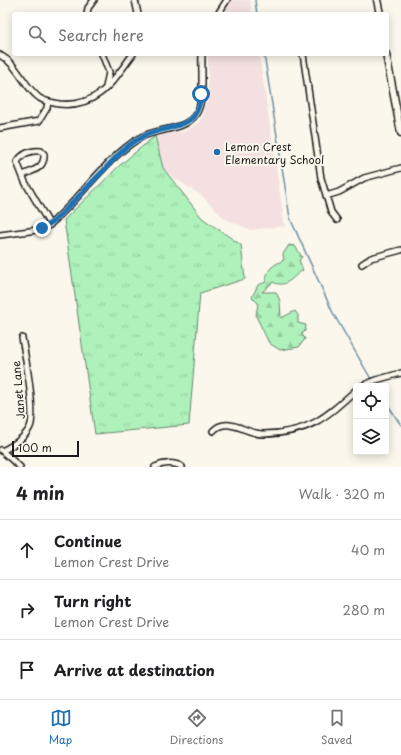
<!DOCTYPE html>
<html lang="en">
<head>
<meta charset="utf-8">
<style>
	body { margin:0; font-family:"Playpen Sans",sans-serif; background:#f6f6f6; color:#202124 }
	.controls { position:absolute; right:12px; bottom:12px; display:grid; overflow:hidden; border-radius:4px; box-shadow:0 2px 10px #0003 }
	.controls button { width:36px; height:36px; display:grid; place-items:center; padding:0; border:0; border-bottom:1px solid #e0e0e0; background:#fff; color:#202124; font:20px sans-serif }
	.scale { position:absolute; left:12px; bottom:10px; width:67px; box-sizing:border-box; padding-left:4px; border:2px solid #1c1c1c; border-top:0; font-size:11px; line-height:14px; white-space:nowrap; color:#1c1c1c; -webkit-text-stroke:3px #fbf7ec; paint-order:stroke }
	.stop { position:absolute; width:12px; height:12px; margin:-9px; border:3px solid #1f6fb2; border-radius:50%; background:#fff }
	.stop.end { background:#1f6fb2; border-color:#fff; box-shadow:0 1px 4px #0008 }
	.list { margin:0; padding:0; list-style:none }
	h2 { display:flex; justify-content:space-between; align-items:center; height:52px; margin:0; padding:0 16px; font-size:17px }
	h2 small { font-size:13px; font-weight:400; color:#757577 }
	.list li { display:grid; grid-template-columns:26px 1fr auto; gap:12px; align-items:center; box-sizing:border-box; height:60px; padding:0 16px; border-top:1px solid #e0e0e0 }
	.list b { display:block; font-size:15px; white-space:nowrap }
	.list p { margin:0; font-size:13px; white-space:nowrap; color:#757577 }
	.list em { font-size:13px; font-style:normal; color:#757577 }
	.icon { flex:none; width:22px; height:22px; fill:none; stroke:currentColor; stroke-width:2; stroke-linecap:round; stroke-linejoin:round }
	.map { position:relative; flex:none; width:401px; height:467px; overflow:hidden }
	.search { position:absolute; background:#fff; box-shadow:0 2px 10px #0003; left:12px; right:12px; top:12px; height:44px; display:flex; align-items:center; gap:10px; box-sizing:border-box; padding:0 14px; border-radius:4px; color:#757577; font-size:15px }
	.sheet { height:232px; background:#fff }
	nav { display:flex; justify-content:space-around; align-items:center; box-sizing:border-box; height:56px; border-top:1px solid #e0e0e0; background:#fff; font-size:11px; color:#757577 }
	nav a { display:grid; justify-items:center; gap:2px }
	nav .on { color:#1f6fb2 }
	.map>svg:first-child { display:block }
	.built { fill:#f4e0e0 }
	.grass { fill:url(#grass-tufts); stroke:#65866c }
	.forest { fill:url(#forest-firs); stroke:#65866c }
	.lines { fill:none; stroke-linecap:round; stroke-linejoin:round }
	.stream { stroke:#678da1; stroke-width:1.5 }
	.minor-casing { stroke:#1c1c1c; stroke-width:8 }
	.major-casing { stroke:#1c1c1c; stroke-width:9 }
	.minor { stroke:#fbf7ec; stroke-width:5 }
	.major { stroke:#fbf7ec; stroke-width:6 }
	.route { stroke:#1f6fb2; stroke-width:5 }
	.poi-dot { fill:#1f6fb2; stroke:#fbf7ec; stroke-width:1.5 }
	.labels { text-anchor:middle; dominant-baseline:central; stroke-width:4; stroke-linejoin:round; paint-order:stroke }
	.poi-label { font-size:11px; fill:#1c1c1c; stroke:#fbf7ec; text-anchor:start }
	.street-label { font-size:11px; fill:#1c1c1c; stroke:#fbf7ec }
</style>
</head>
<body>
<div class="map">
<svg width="401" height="467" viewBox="0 0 401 467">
	<defs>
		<pattern id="grass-tufts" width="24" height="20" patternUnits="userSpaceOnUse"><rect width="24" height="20" fill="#aef1bb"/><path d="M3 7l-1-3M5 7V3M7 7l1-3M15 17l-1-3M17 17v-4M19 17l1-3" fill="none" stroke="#95cea0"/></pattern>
		<pattern id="forest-firs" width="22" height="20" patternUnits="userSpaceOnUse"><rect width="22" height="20" fill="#aef1bb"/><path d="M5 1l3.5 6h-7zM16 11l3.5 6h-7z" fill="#95cea0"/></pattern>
	</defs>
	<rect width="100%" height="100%" fill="#fbf7ec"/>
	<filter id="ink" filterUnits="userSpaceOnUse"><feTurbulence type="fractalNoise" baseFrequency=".025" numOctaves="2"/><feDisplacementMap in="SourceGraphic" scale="8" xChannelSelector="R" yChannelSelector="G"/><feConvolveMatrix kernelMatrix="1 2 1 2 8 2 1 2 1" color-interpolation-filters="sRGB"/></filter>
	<g filter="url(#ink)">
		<path class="built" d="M232,0H250L252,14H224Z
			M208,54H259L285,226L251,230L225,219L201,195L174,178L163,168L155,136L186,131L198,123L203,116L205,100L208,102Z"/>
		<path class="grass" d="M155,136L163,168L202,218L241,245L245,279L200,293L189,425L95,434L64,220L120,165Z"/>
		<path class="forest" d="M289,245L295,246L302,257L299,260L303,270C292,277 286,289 273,282L262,292H276L280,301L281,318L295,311L298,315V323L306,325L305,331L302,334L305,339L299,347L280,350L269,343L256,316L258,303L252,297L258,285L266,282C266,269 273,265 284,260L283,254Z"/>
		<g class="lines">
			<path class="stream" d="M255,0L257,14
				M264,54L290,218L333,313L371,379
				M375,385L376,386
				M386,402L401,425"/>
			<defs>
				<path id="minor" d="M135,0L138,14
					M87,14L88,8L94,0
					M218,14L227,0
					M102,54L109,72L106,87
					M303,54L321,178L331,212L337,220
					M0,55C18,65 23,84 37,96C43,102 51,102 59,104C98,108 113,81 133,54
					M0,128L39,121L47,108L48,102
					M23,175C34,170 45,168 44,154L41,151C30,150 23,153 17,162L25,182L50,225
					M326,196L339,192L364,178L401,168
					M0,235L37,230L48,226C56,220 63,212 70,205C91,183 112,155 138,139C155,127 183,133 196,114C205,101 201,70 202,54
					M362,264L371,258L401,250
					M362,386L376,380L401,373
					M213,431C228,415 247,435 264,434C309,433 325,418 356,390
					M1,450L20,467
					M2,451C12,446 25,438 30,427C36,415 25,354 22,338
					M155,467C163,463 174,462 182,467"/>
				<path id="major" d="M377,0L380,14
					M386,54L401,133"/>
			</defs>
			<use href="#minor" class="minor-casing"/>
			<use href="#major" class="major-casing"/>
			<use href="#minor" class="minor"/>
			<use href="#major" class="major"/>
		</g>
	</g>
	<g class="lines" filter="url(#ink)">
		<path class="route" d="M42,228L54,221C71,205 87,187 103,171C114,159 126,145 140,138C165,123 199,134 201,94"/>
	</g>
	<circle class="poi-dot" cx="217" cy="152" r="4"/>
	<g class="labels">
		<g class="poi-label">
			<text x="225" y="146">Lemon Crest<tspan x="225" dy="13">Elementary School</tspan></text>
		</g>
		<g class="street-label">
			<text transform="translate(18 390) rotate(-95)">Janet Lane</text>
		</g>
	</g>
</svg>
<div class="controls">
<button><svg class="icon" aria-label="locate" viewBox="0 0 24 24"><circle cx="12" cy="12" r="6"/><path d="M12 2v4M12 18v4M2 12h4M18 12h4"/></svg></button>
<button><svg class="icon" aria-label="layers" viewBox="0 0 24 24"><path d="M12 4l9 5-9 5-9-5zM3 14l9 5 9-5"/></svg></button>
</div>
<div class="scale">100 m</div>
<div class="stop" style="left:201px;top:94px"></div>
<div class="stop end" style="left:42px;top:228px"></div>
<div class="search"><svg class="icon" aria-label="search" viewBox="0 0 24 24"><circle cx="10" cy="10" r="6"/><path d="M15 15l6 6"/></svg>Search here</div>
</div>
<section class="sheet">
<h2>4 min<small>Walk · 320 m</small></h2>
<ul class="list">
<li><svg class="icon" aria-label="ahead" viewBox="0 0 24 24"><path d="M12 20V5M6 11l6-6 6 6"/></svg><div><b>Continue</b><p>Lemon Crest Drive</p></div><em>40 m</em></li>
<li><svg class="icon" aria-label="right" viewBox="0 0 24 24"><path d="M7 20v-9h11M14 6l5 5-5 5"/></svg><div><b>Turn right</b><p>Lemon Crest Drive</p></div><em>280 m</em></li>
<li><svg class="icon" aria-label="arrive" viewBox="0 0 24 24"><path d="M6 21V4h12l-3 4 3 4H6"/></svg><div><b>Arrive at destination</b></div></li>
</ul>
</section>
<nav>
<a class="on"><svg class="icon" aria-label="map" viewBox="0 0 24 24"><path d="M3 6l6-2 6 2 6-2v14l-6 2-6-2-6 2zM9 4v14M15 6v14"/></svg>Map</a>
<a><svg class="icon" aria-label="directions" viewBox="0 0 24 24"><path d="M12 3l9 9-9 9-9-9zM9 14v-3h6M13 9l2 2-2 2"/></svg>Directions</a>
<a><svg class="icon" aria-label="saved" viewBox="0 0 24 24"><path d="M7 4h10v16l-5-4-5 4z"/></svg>Saved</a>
</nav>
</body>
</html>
